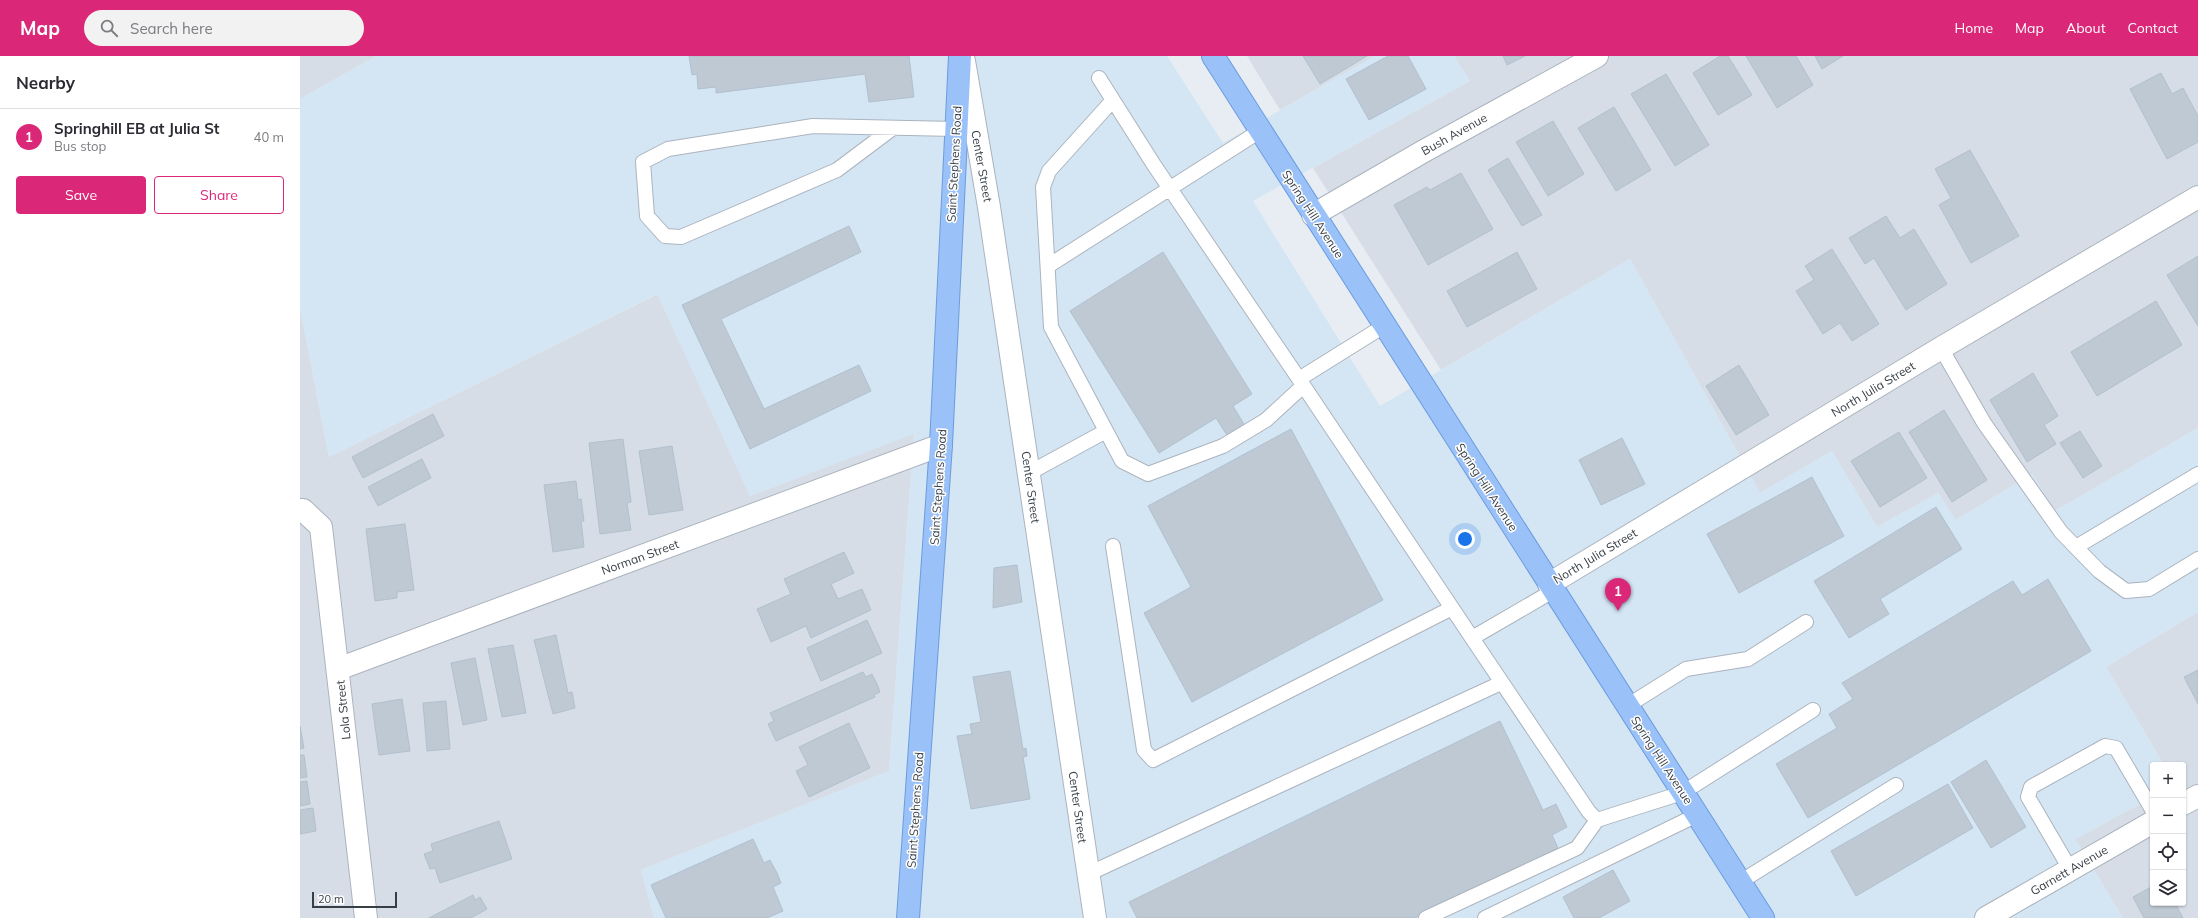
<!DOCTYPE html>
<html lang="en">
<head>
<meta charset="utf-8">
<style>
	body { margin:0; font-family:Mulish,sans-serif; background:#f2f2f3; color:#2b2b33 }
	.controls { position:absolute; right:12px; bottom:12px; display:grid; overflow:hidden; border-radius:4px; box-shadow:0 1px 3px #0004 }
	.controls button { width:36px; height:36px; display:grid; place-items:center; padding:0; border:0; border-bottom:1px solid #e1e1e2; background:#fff; color:#2b2b33; font:20px sans-serif }
	.scale { position:absolute; left:12px; bottom:10px; width:85px; box-sizing:border-box; padding-left:4px; border:2px solid #373f46; border-top:0; font-size:11px; line-height:14px; white-space:nowrap; color:#373f46; -webkit-text-stroke:3px #fff; paint-order:stroke }
	.you { position:absolute; left:1165px; top:483px; width:14px; height:14px; margin:-10px; border:3px solid #fff; border-radius:50%; background:#1a73e8; box-shadow:0 0 0 6px #1a73e833 }
	.badge { display:grid; place-items:center; width:26px; height:26px; border-radius:50%; background:#db2777; color:#fff; font-size:13px; font-weight:700 }
	.pin { position:absolute; translate:-50% -33px; filter:drop-shadow(0 1px 2px #0008) }
	.pin::after { content:''; position:absolute; top:21px; width:14px; height:12px; background:inherit; clip-path:polygon(0 0,100% 0,50% 100%) }
	.list { margin:0; padding:0; list-style:none }
	h2 { display:flex; justify-content:space-between; align-items:center; height:52px; margin:0; padding:0 16px; font-size:17px }
	h2 small { font-size:13px; font-weight:400; color:#7c7c81 }
	.list li { display:grid; grid-template-columns:26px 1fr auto; gap:12px; align-items:center; box-sizing:border-box; height:56px; padding:0 16px; border-top:1px solid #e1e1e2 }
	.list b { display:block; font-size:15px; white-space:nowrap }
	.list p { margin:0; font-size:13px; white-space:nowrap; color:#7c7c81 }
	.list em { font-size:13px; font-style:normal; color:#7c7c81 }
	.actions { display:flex; gap:8px; padding:12px 16px }
	.actions a { flex:1; padding:9px 0; border:1px solid #db2777; border-radius:4px; text-align:center; font-size:14px; color:#db2777 }
	.actions .main { background:#db2777; color:#fff }
	.icon { flex:none; width:22px; height:22px; fill:none; stroke:currentColor; stroke-width:2; stroke-linecap:round; stroke-linejoin:round }
	.map { position:relative; flex:none; width:1898px; height:862px; overflow:hidden }
	header { display:flex; align-items:center; gap:24px; box-sizing:border-box; height:56px; padding:0 20px; background:#db2777; color:#fff }
	header strong { font-size:19px }
	nav { display:flex; gap:22px; margin-inline-start:auto; font-size:14px }
	.search { width:280px; height:36px; background:#f2f2f3; display:flex; align-items:center; gap:10px; box-sizing:border-box; padding:0 14px; border-radius:22px; color:#7c7c81; font-size:15px }
	main { display:flex }
	aside { flex:1; background:#fff }
	.map>svg:first-child { display:block }
	.residential { fill:#d6dde7 }
	.commercial { fill:#d4e5f4 }
	.building { fill:#bec9d4; stroke:#b1c0ce }
	.lines { fill:none; stroke-linecap:round; stroke-linejoin:round }
	.lane-casing { stroke:#abb4be; stroke-width:16 }
	.street-casing { stroke:#abb4be; stroke-width:24 }
	.primary-casing { stroke:#6b9cde; stroke-width:24 }
	.lane { stroke:#fff; stroke-width:14 }
	.street { stroke:#fff; stroke-width:22 }
	.primary { stroke:#9bc1f9; stroke-width:22 }
	.labels { text-anchor:middle; dominant-baseline:central; stroke-width:3; stroke-linejoin:round; paint-order:stroke }
	.street-label { font-size:12px; fill:#373f46; stroke:#fff }
</style>
</head>
<body>
<header>
<strong>Map</strong>
<div class="search"><svg class="icon" aria-label="search" viewBox="0 0 24 24"><circle cx="10" cy="10" r="6"/><path d="M15 15l6 6"/></svg>Search here</div>
<nav><a>Home</a><a>Map</a><a>About</a><a>Contact</a></nav>
</header>
<main>
<aside>
<h2>Nearby<small></small></h2>
<ul class="list">
<li><span class="badge">1</span><div><b>Springhill EB at Julia St</b><p>Bus stop</p></div><em>40 m</em></li>
</ul>
<div class="actions"><a class="main">Save</a><a>Share</a></div>
</aside>
<div class="map">
<svg width="1898" height="862" viewBox="0 0 1898 862">
	<rect width="100%" height="100%" fill="#e8edf3"/>
	<path class="residential" d="M0,0H76L0,43Z
		M947,0H1075L980,54Z
		M1154,0H1898V372L1755,455L1732,418L1656,464L1638,437L1577,471L1532,395L1460,437L1330,203L1141,314L1013,112L1170,25Z
		M358,238L450,440L614,377L589,715L341,814L354,862H0V252L29,401Z
		M1898,556V862H1823L1775,783L1853,741V847H1883V709H1864L1806,611Z"/>
	<path class="commercial" d="M76,0H867L923,87L1075,0H1154L1170,25L953,145L1080,350L1330,203L1460,437L1532,395L1577,471L1638,437L1656,464L1732,418L1755,455L1898,372V556L1806,611L1864,709H1853V741L1775,783L1823,862H354L341,814L589,715L614,378L450,440L357,238L29,401L0,252V43Z"/>
	<path class="building" d="M389,0H609L614,41L569,46L565,18L416,37V31L398,33L397,18L392,19Z
		M1003,0H1067L1020,28Z
		M1088,0H1108L1126,33L1069,64L1046,23Z
		M1203,0H1225L1207,9Z
		M1420,0H1428L1452,39L1418,59L1393,17Z
		M1446,0H1496L1513,29L1477,52Z
		M1515,0H1543L1522,13Z
		M1861,17L1872,38L1883,32L1898,60V86L1867,103L1830,33Z
		M1366,18L1409,89L1375,110L1331,38Z
		M1314,51L1351,114L1316,135L1278,72Z
		M1253,65L1284,118L1248,140L1216,86Z
		M1670,94L1719,180L1671,207L1639,149L1651,142L1635,113Z
		M1208,102L1242,159L1222,170L1188,114Z
		M1161,117L1193,173L1128,209L1094,149L1127,131L1130,134Z
		M1586,160L1600,182L1614,173L1647,228L1606,254L1574,202L1565,208L1549,182Z
		M549,170L561,196L421,263L464,353L559,309L571,335L450,393L382,249Z
		M1532,193L1579,268L1552,285L1540,267L1523,278L1496,235L1514,224L1505,210Z
		M863,196L952,338L933,350L947,373L930,384L916,362L859,397L770,255Z
		M1217,196L1237,233L1167,271L1147,235Z
		M1898,200V270L1867,219Z
		M1856,245L1882,289L1797,340L1771,296Z
		M1439,309L1469,359L1436,379L1406,330Z
		M1733,317L1758,360L1744,369L1756,388L1727,406L1690,344Z
		M1644,354L1687,424L1652,446L1609,376Z
		M133,358L144,380L63,422L52,401Z
		M991,373L1083,544L892,646L844,557L891,531L848,450Z
		M1780,375L1802,410L1783,422L1760,387Z
		M1599,376L1627,422L1580,451L1551,405Z
		M1322,382L1345,428L1301,449L1279,404Z
		M323,383L331,446L327,447L331,474L300,478L289,387Z
		M372,390L383,454L349,459L339,395Z
		M122,403L131,422L78,450L68,431Z
		M1512,421L1544,480L1439,537L1407,478Z
		M276,425L278,444L281,443L282,450L284,465H281L284,491L253,496L244,429Z
		M1636,451L1662,493L1580,543L1589,558L1549,582L1514,525Z
		M105,468L114,534L97,536V542L75,545L66,473Z
		M544,496L554,517L531,528L538,543L562,533L571,554L511,582L506,570L471,586L457,553L491,538L484,523Z
		M717,509L722,546L693,552L694,512Z
		M1748,523L1791,595L1508,762L1476,708L1537,672L1529,658L1553,643L1542,627L1713,525L1722,539Z
		M567,564L582,597L521,625L507,592Z
		M256,579L268,637L272,636L275,652L253,658L234,584Z
		M213,589L226,657L202,661L188,593Z
		M175,602L187,664L163,669L151,607Z
		M1898,614V648L1884,621Z
		M710,615L723,693L726,692L727,700L723,701L730,743L671,753L657,680L672,678L670,668L681,666L673,621Z
		M563,616L566,621L572,618L577,628L580,636L574,639L575,641L476,685L468,668L474,665L470,657Z
		M102,643L110,695L79,699L72,648Z
		M146,645L150,693L127,695L123,647Z
		M1200,665L1243,754L1256,748L1267,771L1252,779L1258,792L1115,862H837L829,846Z
		M549,667L570,712L509,741L496,715L508,709L499,691Z
		M0,670L4,692L0,693Z
		M0,699H4L7,721L0,722Z
		M1686,704L1726,771L1691,792L1651,726Z
		M7,725L10,748L0,750V726Z
		M1648,728L1673,772L1556,840L1531,795Z
		M13,752L16,775L0,778V754Z
		M199,765L212,803L140,827L135,812L130,813L124,798L133,795L131,788Z
		M453,783L464,807L470,804L477,817L481,827L473,831L483,855L467,862H366L351,829Z
		M1313,814L1330,845L1299,862H1274L1263,841Z
		M1853,830V847H1875L1883,862H1844L1833,841Z
		M173,839L175,844L180,841L187,853L171,862H129Z"/>
	<g class="lines">
		<defs>
			<path id="lane" d="M799,22L854,109L999,323
				M813,44L749,115L743,131L751,271L822,405L848,418L923,390L966,364L1003,330
				M593,72L537,114L381,181L365,180L347,160L343,106L368,93L513,70L656,73
				M748,210L960,75
				M1084,270L999,323L1172,582
				M1641,292L1684,367L1761,476L1799,515L1826,535L1849,533L1898,503
				M729,417L806,375
				M813,490L844,694L853,704L1152,552
				M1776,491L1898,418
				M1253,535L1172,582L1289,756L1297,764L1382,737L1513,654
				M1327,650L1386,613L1448,603L1506,566
				M1770,813L1728,741L1731,731L1805,690L1816,692L1853,755
				M788,818L1201,627
				M1440,826L1596,729
				M1126,862L1277,792L1297,764
				M1185,862L1397,759"/>
			<path id="street" d="M664,5L689,151L795,862
				M1013,159L1124,95L1297,0
				M0,454H3L21,471L66,862
				M1249,528L1641,292L1898,141
				M38,613L641,389
				M1883,748L1898,740
				M1686,862L1853,766"/>
			<path id="primary" d="M913,0L1463,862
				M608,862L641,389L660,0"/>
		</defs>
		<use href="#lane" class="lane-casing"/>
		<use href="#street" class="street-casing"/>
		<use href="#primary" class="primary-casing"/>
		<use href="#lane" class="lane"/>
		<use href="#street" class="street"/>
		<use href="#primary" class="primary"/>
	</g>
	<g class="labels">
		<g class="street-label">
			<text transform="translate(1154 78) rotate(-29)">Bush Avenue</text>
			<text transform="translate(654 108) rotate(-87)">Saint Stephens Road</text>
			<text transform="translate(682 110) rotate(80)">Center Street</text>
			<text transform="translate(1013 158) rotate(57)">Spring Hill Avenue</text>
			<text transform="translate(1573 333) rotate(-31)">North Julia Street</text>
			<text transform="translate(638 431) rotate(-86)">Saint Stephens Road</text>
			<text transform="translate(731 431) rotate(82)">Center Street</text>
			<text transform="translate(1187 431) rotate(57)">Spring Hill Avenue</text>
			<text transform="translate(1295 500) rotate(-31)">North Julia Street</text>
			<text transform="translate(340 501) rotate(-20)">Norman Street</text>
			<text transform="translate(43 654) rotate(-96)">Lola Street</text>
			<text transform="translate(1362 704) rotate(57)">Spring Hill Avenue</text>
			<text transform="translate(778 751) rotate(82)">Center Street</text>
			<text transform="translate(615 754) rotate(-86)">Saint Stephens Road</text>
			<text transform="translate(1769 814) rotate(-30)">Garnett Avenue</text>
		</g>
	</g>
</svg>
<div class="controls">
<button>+</button>
<button>−</button>
<button><svg class="icon" aria-label="locate" viewBox="0 0 24 24"><circle cx="12" cy="12" r="6"/><path d="M12 2v4M12 18v4M2 12h4M18 12h4"/></svg></button>
<button><svg class="icon" aria-label="layers" viewBox="0 0 24 24"><path d="M12 4l9 5-9 5-9-5zM3 14l9 5 9-5"/></svg></button>
</div>
<div class="scale">20 m</div>
<div class="you"></div>
<div class="pin badge" style="left:1318px;top:555px">1</div>
</div>
</main>
</body>
</html>
